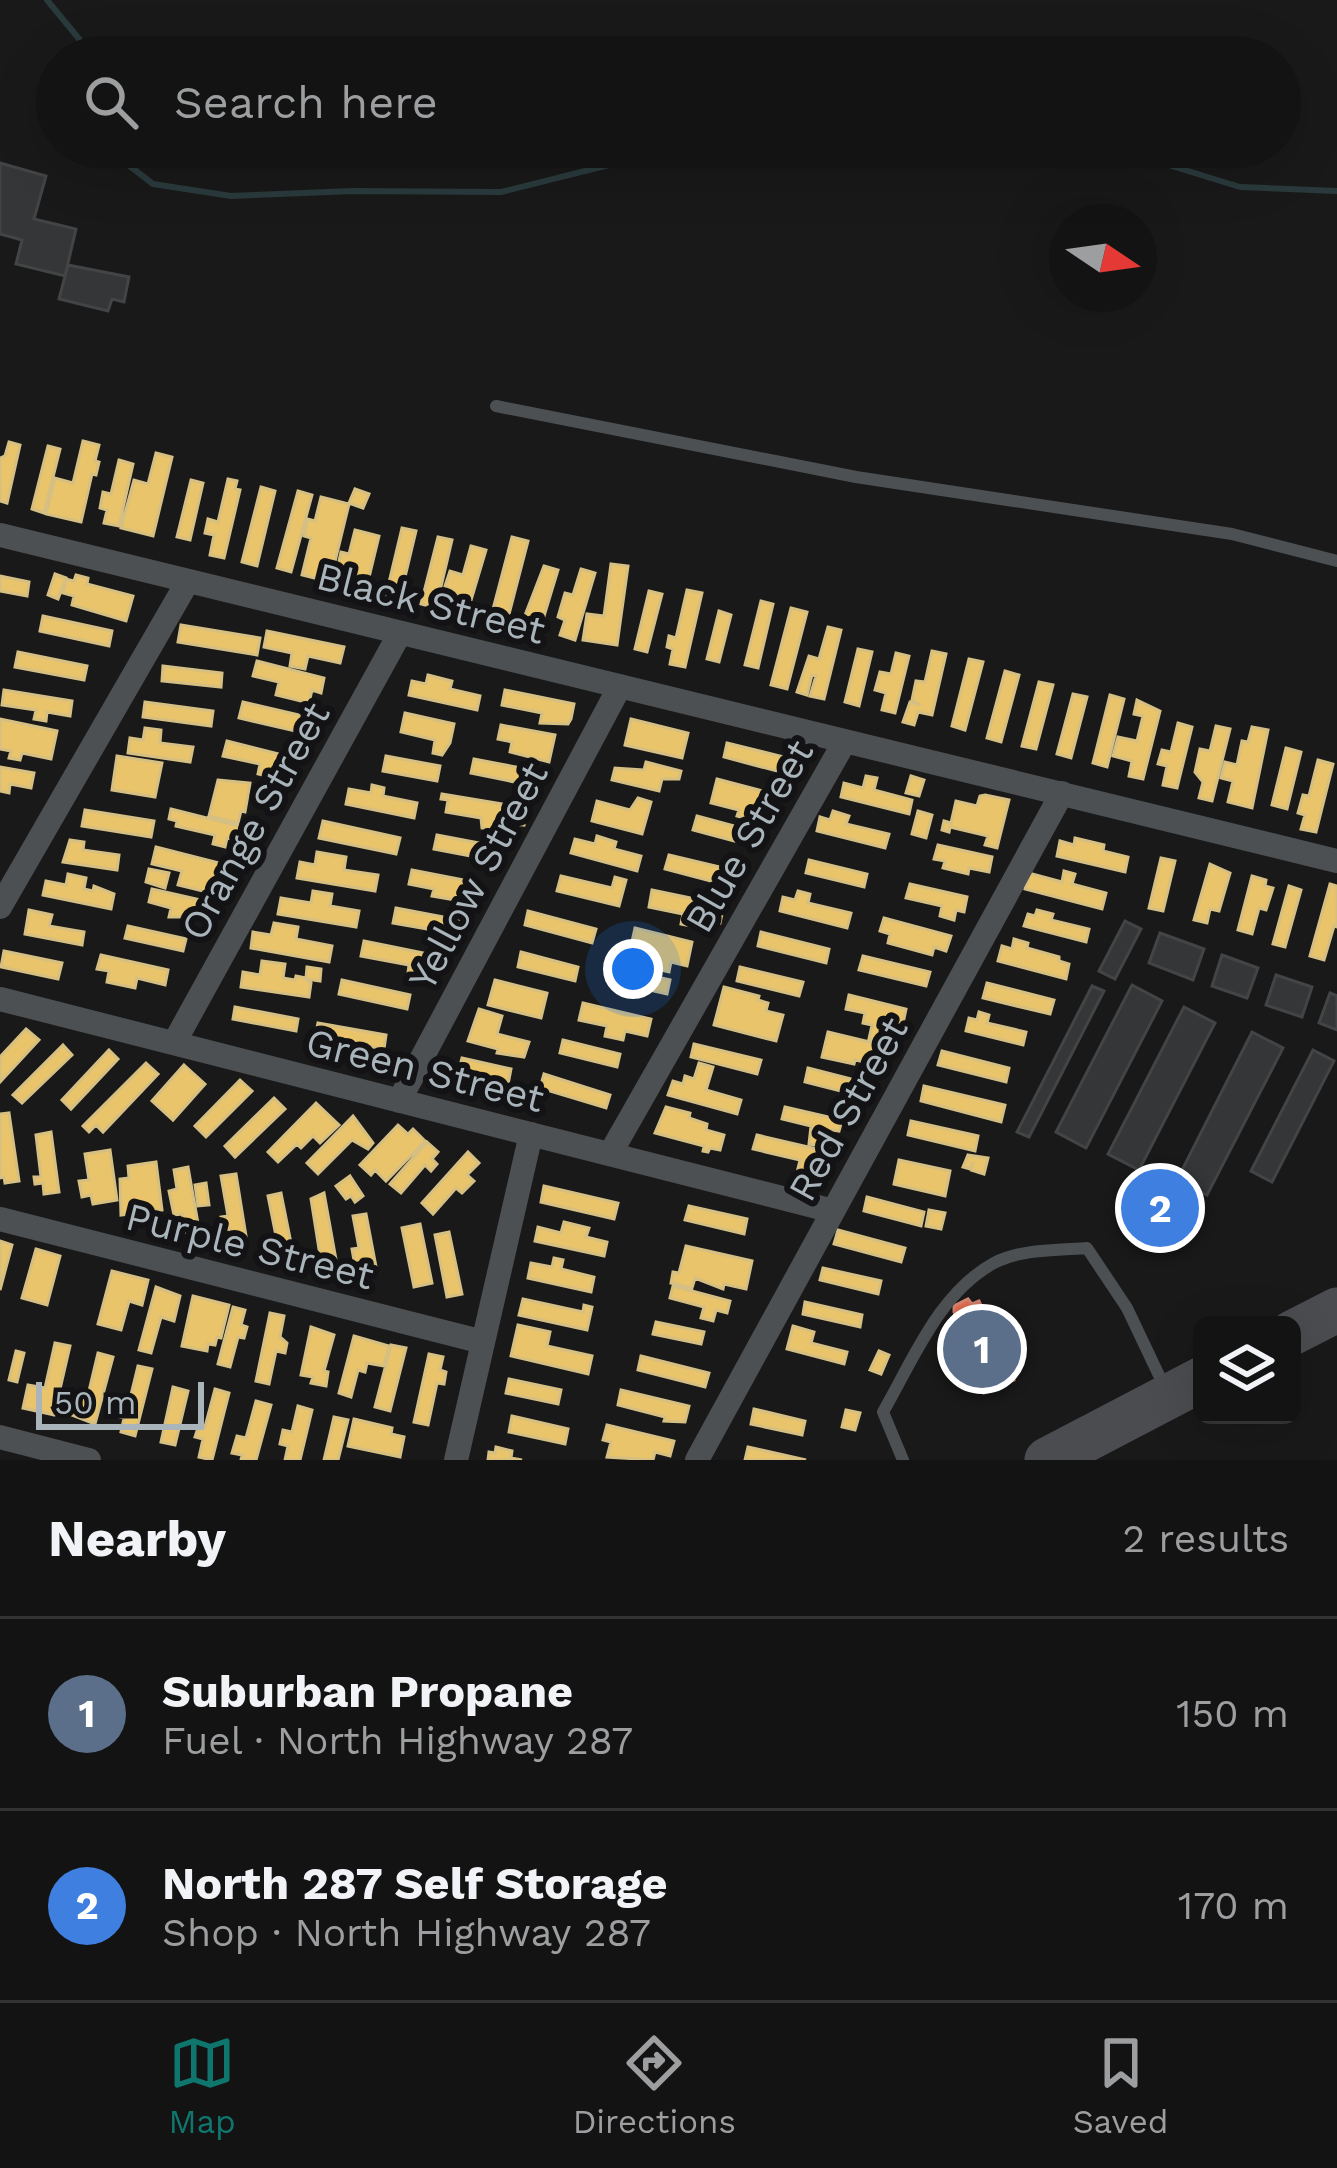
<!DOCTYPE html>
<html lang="en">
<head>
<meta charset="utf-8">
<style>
	body { margin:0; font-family:"Work Sans",sans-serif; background:#202021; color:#f1f3f6 }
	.controls { position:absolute; right:36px; bottom:36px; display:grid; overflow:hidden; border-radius:18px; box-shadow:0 12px 48px #0002 }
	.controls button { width:108px; height:108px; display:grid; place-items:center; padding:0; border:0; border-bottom:3px solid #323233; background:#131313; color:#f1f3f6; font:60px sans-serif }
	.compass { position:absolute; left:1049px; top:204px; width:108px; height:108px; border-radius:50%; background:#131313; box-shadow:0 12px 48px #0002; rotate:103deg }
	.scale { position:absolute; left:36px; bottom:30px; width:168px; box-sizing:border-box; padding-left:12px; border:6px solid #a9b4bb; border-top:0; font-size:33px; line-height:42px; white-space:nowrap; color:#a9b4bb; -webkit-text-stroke:9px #131315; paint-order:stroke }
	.you { position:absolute; left:633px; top:969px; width:42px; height:42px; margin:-30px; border:9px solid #fff; border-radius:50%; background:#1a73e8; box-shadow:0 0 0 18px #1a73e833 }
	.badge { display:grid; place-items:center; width:78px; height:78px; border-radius:50%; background:#0f766e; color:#fff; font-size:39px; font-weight:700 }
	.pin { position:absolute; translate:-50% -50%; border:6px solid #fff; box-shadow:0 3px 12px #0006 }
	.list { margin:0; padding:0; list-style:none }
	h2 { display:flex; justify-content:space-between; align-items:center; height:156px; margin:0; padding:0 48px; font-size:51px }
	h2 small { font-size:39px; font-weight:400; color:#9d9ea0 }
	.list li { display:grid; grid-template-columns:78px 1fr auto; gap:36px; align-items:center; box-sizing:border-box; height:192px; padding:0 48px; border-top:3px solid #323233 }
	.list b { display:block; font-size:45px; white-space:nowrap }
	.list p { margin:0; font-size:39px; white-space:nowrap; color:#9d9ea0 }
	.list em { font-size:39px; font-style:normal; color:#9d9ea0 }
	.icon { flex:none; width:66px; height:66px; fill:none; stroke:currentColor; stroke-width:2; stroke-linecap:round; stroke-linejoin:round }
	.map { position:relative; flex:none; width:1337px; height:1460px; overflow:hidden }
	.search { position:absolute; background:#131313; box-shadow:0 12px 48px #0002; left:36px; right:36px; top:36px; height:132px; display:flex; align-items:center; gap:30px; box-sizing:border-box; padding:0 42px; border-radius:66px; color:#9d9ea0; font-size:45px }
	.sheet { height:540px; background:#131313 }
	nav { display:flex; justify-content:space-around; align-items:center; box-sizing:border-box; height:168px; border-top:3px solid #323233; background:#131313; font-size:33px; color:#9d9ea0 }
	nav a { display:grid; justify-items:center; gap:6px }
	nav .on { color:#0f766e }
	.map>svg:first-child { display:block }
	.homes { fill:#e9c46a; stroke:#d6bf82; stroke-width:3 }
	.shops { fill:#e76f51; stroke:#d48471; stroke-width:3 }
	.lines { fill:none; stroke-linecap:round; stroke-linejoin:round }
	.stream { stroke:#2a3a3c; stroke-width:6 }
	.building { fill:#353637; stroke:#424445; stroke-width:3 }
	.lane { stroke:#4d5052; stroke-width:12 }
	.street { stroke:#4d5052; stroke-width:24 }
	.highway { stroke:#4a4c4f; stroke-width:45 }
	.labels { text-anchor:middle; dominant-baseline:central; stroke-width:12; stroke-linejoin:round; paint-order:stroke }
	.street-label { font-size:39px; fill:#a9b4bb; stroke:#131315 }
</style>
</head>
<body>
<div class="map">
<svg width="1337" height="1460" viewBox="0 0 1337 1460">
	<rect width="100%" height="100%" fill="#191919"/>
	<path class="homes" d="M83,441L99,445L95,461L99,462L96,475L92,474L81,522L46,514L55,478L73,483Z
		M9,442L20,445L7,503L0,501V458L5,456Z
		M48,446L60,449L44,513L32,509Z
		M156,453L172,457L153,536L121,528L134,480L148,484Z
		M119,460L133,464L119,526L104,523L107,510L100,508L103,492L111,494Z
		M228,479L237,481L235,489L240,490L224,558L210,555L214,535L205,533L208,519L218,522Z
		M191,480L203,483L190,540L177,537Z
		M261,487L275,491L257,566L242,562Z
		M355,489L369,494L363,508L349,503Z
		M298,491L312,495L291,572L277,568Z
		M321,497L349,504L330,582L302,575L311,538L304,536L308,519L315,521Z
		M402,528L416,531L400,598L386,595Z
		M355,530L379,536L365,594L340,588L344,572L337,570L341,552L349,554Z
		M438,537L452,540L436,608L421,604Z
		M512,537L528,541L508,618L492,613Z
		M471,546L486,550L466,617L452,613L458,595L445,586L450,571L463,575Z
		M611,564L628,566L617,645L583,640L587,614L604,616Z
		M544,566L558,570L538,636L524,632L528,619L524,618Z
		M581,569L595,573L575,640L560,635L565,620L558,617L565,593L573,595Z
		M55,574L66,578L58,599L48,595Z
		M76,575L88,578L87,584L133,596L126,621L72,605L74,596L63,593L66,579L74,581Z
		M0,576L29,582L27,596L0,591Z
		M687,590L702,593L685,667L670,664L673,649L667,647L669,636L676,638Z
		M649,591L662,594L647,652L635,649Z
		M761,601L773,604L758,668L745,665Z
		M791,608L807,612L787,689L771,685Z
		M719,611L731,615L719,662L707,659Z
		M43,616L112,631L109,646L40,631Z
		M181,625L260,638L257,655L178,642Z
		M828,627L841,630L824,699L810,696L816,676L812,675L807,695L797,692L809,656L819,659Z
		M267,631L344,647L340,663L308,656L305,669L290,666L292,653L264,647Z
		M858,649L872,652L859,706L845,702Z
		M932,651L946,654L932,715L918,712L914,725L903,722L910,702L920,705L912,700L916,681L925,682Z
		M18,652L87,666L84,680L15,667Z
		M896,653L909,656L895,713L882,710L886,693L875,690L880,672L891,674Z
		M969,659L983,662L965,730L952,726Z
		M257,661L324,678L321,693L312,690L309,703L276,695L279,682L253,676Z
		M163,666L222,673L221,687L162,681Z
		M1005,671L1019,675L1001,742L987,738Z
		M428,675L452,681L450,689L480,696L477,710L409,695L412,681L426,684Z
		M1039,682L1053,685L1036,749L1022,746Z
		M4,690L72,701L70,716L47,712L46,721L34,719L36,710L2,705Z
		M505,690L574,704L571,719L568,724L540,723L542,713L502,705Z
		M1073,694L1087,697L1071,758L1057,754Z
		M1110,695L1124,699L1107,767L1093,763Z
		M1137,700L1160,711L1143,779L1129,776L1132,761L1113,756L1118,737L1137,741L1143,716L1134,714Z
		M145,702L213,711L211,726L143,717Z
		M243,702L321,720L317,736L239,718Z
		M405,713L454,724L450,743L442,755L433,753L435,740L401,732Z
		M0,719L57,731L51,759L22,753L20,760L9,758L11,751L0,749Z
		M631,719L688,733L682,758L625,745Z
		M1178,723L1192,727L1177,788L1163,785L1167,766L1158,764L1162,750L1171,752Z
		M501,725L555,735L549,762L510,752L512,742L498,739Z
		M1216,726L1230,729L1212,801L1199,798L1203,782L1195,772L1200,749L1210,751Z
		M1252,727L1268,730L1252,808L1228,802L1233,781L1221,778L1225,762L1237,765L1242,741L1248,742Z
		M145,728L161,730L160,743L193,747L190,762L128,753L130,738L143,740Z
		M227,741L295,758L292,773L284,771L282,780L258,774L260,764L223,756Z
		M727,743L796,760L792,775L724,757Z
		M1286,748L1301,752L1287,809L1272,805Z
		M117,756L162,763L155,797L112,790Z
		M386,756L440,766L437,781L383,771Z
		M474,759L542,772L539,787L471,773Z
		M1318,760L1333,764L1316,832L1301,829L1305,815L1298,813L1303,795L1309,796Z
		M646,762L681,771L679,779H662L659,791L612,780L615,768L644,770Z
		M0,767L34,773L31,788L10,784L9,793L0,791Z
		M866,776L877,778L874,790L912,800L909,814L841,797L844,783L863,788Z
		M911,776L924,780L919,796L906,793Z
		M717,779L774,794L768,818L752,814L751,820L737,816L739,810L711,803Z
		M218,780L250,783L245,812L241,811L238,823L209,816Z
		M372,785L384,788L383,796L417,803L414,818L346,804L349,789L371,793Z
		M442,794L527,808L524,825L514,824L512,833L482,828L481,818L446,812L448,800L441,799Z
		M985,795L1009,800L997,848L985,845L988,836L950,827L949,832L942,830L944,821L951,823L956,801L977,806L980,796Z
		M638,798L651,802L642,834L592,821L597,801L630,810Z
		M171,809L247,828L244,842L227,838L225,847L213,844L215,835L176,826L177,821L169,819Z
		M85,810L154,821L151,837L82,826Z
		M833,811L849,816L846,824L889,834L885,848L817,831L820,817L830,820Z
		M918,811L932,815L926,838L912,834Z
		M697,816L764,834L760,848L693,830Z
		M323,821L400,838L396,854L319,838Z
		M437,835L500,847L497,861L434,849Z
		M597,836L616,842L614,849L641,856L637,871L571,853L575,839L595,844Z
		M1075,838L1104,845L1103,851L1128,857L1125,872L1057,856L1060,841L1074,845Z
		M70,840L84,842L83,850L119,855L117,870L63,862Z
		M938,845L992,857L989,872L969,868L968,874L943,868L945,861L934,859Z
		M156,847L235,867L231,883L215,879L211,893L178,885L182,871L152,864Z
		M317,852L346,857L344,870L378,875L375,891L297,878L300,862L315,865Z
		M669,855L737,871L733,886L722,883L720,891L709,888L711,881L665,869Z
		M1161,858L1175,861L1163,911L1149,908Z
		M809,860L867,874L864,887L806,873Z
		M1210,864L1230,873L1219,911L1210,909L1207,923L1194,920Z
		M149,869L169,873L165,888L146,882Z
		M412,870L479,883L477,897L462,894L461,901L432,896L434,889L409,884Z
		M1064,871L1075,874L1072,884L1106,893L1102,909L1025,889L1029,873L1062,882Z
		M68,874L86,878L84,889L93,891L94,886L114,894L111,909L43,895L46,881L66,885Z
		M561,876L612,888L615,877L626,880L619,906L557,891Z
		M1252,876L1266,880L1265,886L1273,888L1266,910L1259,908L1252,934L1238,930Z
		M910,884L967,897L964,912L956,910L954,920L940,916L942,906L906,898Z
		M1330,884L1337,886V927L1334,926L1324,960L1310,956Z
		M1289,886L1301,890L1285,947L1273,944Z
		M152,889L209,902L206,917H169L171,908L149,902Z
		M652,890L724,905L720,923L692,917L691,926L681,924L683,914L649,907Z
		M313,891L332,894L330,906L359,911L356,927L278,914L281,898L311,903Z
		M798,891L810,894L808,903L851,913L847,928L780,911L783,897L795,900Z
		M396,908L459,920L456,935L444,932L443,941L431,939L433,930L393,923Z
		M29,910L52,915L49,926L84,932L82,945L25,934Z
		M1037,910L1053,914L1051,920L1089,929L1086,942L1024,926L1028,914L1035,916Z
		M528,911L596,929L592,943L525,925Z
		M884,918L951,936L946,951L934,947L932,955L888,943L890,934L880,931Z
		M274,923L298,927L296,939L332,946L329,962L251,948L253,932L271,935Z
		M128,926L186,939L183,951L125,938Z
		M635,928L692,942L687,966L671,962L669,972L652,968L655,958L621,953L623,944L631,946Z
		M761,932L829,949L826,963L758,946Z
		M1014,939L1028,943L1027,948L1059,957V961L1069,964L1066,979L998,961L1002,946L1012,949Z
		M364,941L433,955L430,970L422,968L420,976L408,973L409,965L361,956Z
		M4,951L62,963L58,979L1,967Z
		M521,952L578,967L575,981L518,967Z
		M101,955L168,970L165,985L137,978L135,988L107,982L109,971L97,969Z
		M863,956L930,972L926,986L859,970Z
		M262,961L285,964L283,978L295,980L296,976L306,978L307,967L321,969L320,981L306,979L311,983L309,997L241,987L243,972L260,975Z
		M740,967L803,982L799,996L737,981Z
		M622,969L670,980L667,994L619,983Z
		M342,980L410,995L407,1009L339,994Z
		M495,980L547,993L541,1018L488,1005Z
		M987,983L1054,1000L1050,1014L983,998Z
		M724,987L759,996L758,1000L768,1003L766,1011L783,1015L776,1041L714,1025Z
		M849,995L906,1009L901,1033L884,1028L881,1042L869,1039L872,1025L863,1023L865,1013L846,1009Z
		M583,1003L651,1019L647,1036L625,1031L623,1040L605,1036L607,1026L579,1020Z
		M235,1007L298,1019L296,1031L233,1019Z
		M479,1009L502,1016L497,1034L529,1042L524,1057L497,1053L498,1049L468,1041Z
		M979,1012L989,1015L987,1023L1026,1032L1023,1045L966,1031L969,1018L977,1020Z
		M318,1023L386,1035L384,1049L315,1037Z
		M26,1029L39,1040L0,1082V1057Z
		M828,1032L891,1047L887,1062L871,1059L870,1063L855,1060L854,1064L822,1057Z
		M563,1040L620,1054L617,1067L560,1053Z
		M694,1044L761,1060L757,1074L691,1057Z
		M63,1045L72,1055L22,1103L13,1095Z
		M109,1050L118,1059L71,1109L62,1100Z
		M942,1051L1009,1068L1006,1082L938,1065Z
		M462,1058L511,1069L506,1095L456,1081Z
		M146,1063L158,1074L103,1132L96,1125L89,1132L83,1126Z
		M699,1063L713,1067L706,1090L741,1100L737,1114L668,1095L673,1081L683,1084L685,1076L694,1079Z
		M184,1065L205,1084L173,1120L152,1101Z
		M808,1068L875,1085L872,1099L805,1082Z
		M544,1074L610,1095L606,1108L540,1088Z
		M240,1080L252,1091L206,1137L195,1126Z
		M924,1086L1005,1105L1001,1122L921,1101Z
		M274,1098L285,1109L235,1157L225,1146Z
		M316,1103L339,1125L320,1143L313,1136L301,1148L297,1144L278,1162L268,1152Z
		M666,1107L690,1113L689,1118L707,1124L706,1130L724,1135L720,1150L710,1148L708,1152L703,1151L704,1146L655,1133Z
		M785,1107L842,1120L839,1131L832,1130L831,1148L809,1144L811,1126L782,1119Z
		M9,1113L19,1181L5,1183L4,1177L0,1178V1114Z
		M353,1116L373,1143L368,1149L352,1140L318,1174L307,1163Z
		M911,1121L978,1136L975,1151L908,1135Z
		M398,1125L408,1134L413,1129L425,1141L386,1181L375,1170L371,1175L360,1165Z
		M51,1132L59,1192L44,1194L43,1183L35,1184L34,1177H41L36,1135Z
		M757,1135L825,1151L822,1166L810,1163L805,1184L795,1181L800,1160L753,1149Z
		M427,1142L438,1152L432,1159L437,1164L431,1171L425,1165L401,1193L390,1184Z
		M110,1150L117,1200L93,1204L91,1195L82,1197L79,1181L89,1180L85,1154Z
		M468,1152L479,1163L467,1175L474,1181L462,1193L456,1188L433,1214L422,1203Z
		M968,1155L988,1158L984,1174L971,1170L973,1162L970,1169L963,1167Z
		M899,1160L950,1171L945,1196L894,1184Z
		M156,1162L162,1210L121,1215L120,1179L129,1178L128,1166Z
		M188,1167L199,1229L185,1232L182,1214L174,1215L169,1191L177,1189L174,1170Z
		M236,1174L247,1242L233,1245L230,1229L223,1230L221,1217L228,1216L221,1176Z
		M350,1176L363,1196L355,1202L351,1196L346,1199L336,1186Z
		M206,1183L209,1205L198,1206L195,1185Z
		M544,1186L618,1203L614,1219L541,1202Z
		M281,1193L291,1243L278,1246L268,1196Z
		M324,1193L337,1265L322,1268L311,1199Z
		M867,1197L924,1212L921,1226L864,1211Z
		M689,1206L747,1219L744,1234L685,1220Z
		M929,1210L945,1213L941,1229L926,1226Z
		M366,1214L377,1272L365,1274L363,1264L355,1266L352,1249L359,1248L353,1216Z
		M564,1222L589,1228L586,1237L607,1242L604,1256L535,1241L538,1227L561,1233Z
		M420,1224L432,1283L414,1287L402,1228Z
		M838,1230L905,1248L901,1262L834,1244Z
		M449,1232L462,1294L447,1297L435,1235Z
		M0,1241L12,1245L0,1290Z
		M686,1246L752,1261L746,1289L724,1284L723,1289L695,1278L692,1288L671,1283L673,1272L679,1273Z
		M36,1249L60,1256L47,1305L22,1298Z
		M554,1258L563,1260L561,1269L594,1277L591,1292L528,1278L531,1263L552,1267Z
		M823,1268L881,1281L878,1294L820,1280Z
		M112,1271L148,1280L142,1305L129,1301L121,1330L98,1324Z
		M673,1286L730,1301L727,1313L716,1310L713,1321L701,1318L704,1307L670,1298Z
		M156,1287L180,1296L174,1321L161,1317L151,1353L139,1350Z
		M193,1296L229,1305L221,1338L217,1337L215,1345L208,1344L207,1351L182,1346Z
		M523,1299L583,1312L584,1305L592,1307L587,1330L519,1315Z
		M805,1302L862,1315L860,1327L803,1314Z
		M233,1307L245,1310L241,1325L247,1327L244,1338L238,1337L230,1367L218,1364Z
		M270,1313L284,1316L280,1337L287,1343L285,1353L276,1351L269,1384L256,1381Z
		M656,1322L704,1332L701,1344L653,1334Z
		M518,1325L550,1332L547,1346L592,1356L588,1374L511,1356Z
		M793,1326L814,1332L811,1343L847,1352L844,1364L787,1349Z
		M311,1327L334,1335L324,1371L328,1372L326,1386L311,1383L313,1377L301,1375Z
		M354,1336L389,1346L384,1366L367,1363L365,1372L358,1370L351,1397L339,1393Z
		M55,1343L70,1346L54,1415L23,1408L28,1385L45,1388Z
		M391,1345L406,1348L390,1411L375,1407Z
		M16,1351L24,1353L17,1382L9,1380Z
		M879,1351L889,1355L881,1374L870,1370Z
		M98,1353L113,1357L95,1424L72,1415L78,1393L88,1395Z
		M429,1354L443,1357L440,1370L446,1372L444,1384L437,1383L428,1425L414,1422Z
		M641,1356L709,1373L705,1387L638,1370Z
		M138,1366L152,1369L135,1436L121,1432L124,1418L116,1416L119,1401L129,1403Z
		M509,1379L561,1390L558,1404L506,1393Z
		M173,1387L188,1391L175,1445L161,1442Z
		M215,1389L229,1393L212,1460L199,1457L203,1439L195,1437L199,1425L205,1427Z
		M621,1390L689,1406L685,1422L664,1421L665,1417L618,1405Z
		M256,1401L271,1405L256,1460H241L242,1455L232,1453L237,1436L246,1438Z
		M298,1406L312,1410L300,1460H285L288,1446L280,1444L283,1430L292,1432Z
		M754,1409L805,1421L802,1435L751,1424Z
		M846,1410L860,1413L855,1430L842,1427Z
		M512,1416L568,1429L565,1444L509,1432Z
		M334,1417L348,1420L338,1460H324Z
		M354,1419L392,1428L391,1434L404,1437L400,1457L348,1446Z
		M607,1425L674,1441L670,1456L655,1452L653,1460L607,1457L611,1442L603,1440Z
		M496,1447L512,1451L511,1458L522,1460H488L489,1452L495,1453Z
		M748,1447L806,1460H745Z"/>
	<path class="shops" d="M968,1299L972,1304L979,1301L1014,1380L984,1393L961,1343L967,1341L954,1312V1306Z"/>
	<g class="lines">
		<path class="stream" d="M47,0L80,40L84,57
			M105,147L153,184L231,196L353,191L501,192L645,156L825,163L854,147
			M1110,147L1240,187L1337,191"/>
	</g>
	<path class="building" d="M0,163L46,176L34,219L76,229L65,276L16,264L22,240L0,234Z
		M68,265L129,277L124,302L112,299L108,311L59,299Z
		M1125,921L1141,929L1115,979L1099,971Z
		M1160,933L1204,949L1193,980L1149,963Z
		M1222,955L1258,968L1247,998L1212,986Z
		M1276,975L1312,987L1302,1017L1266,1005Z
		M1132,985L1162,1001L1086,1148L1056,1132Z
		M1092,986L1104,991L1029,1137L1017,1132Z
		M1330,993L1337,996V1030L1319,1023Z
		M1184,1007L1215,1023L1139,1170L1108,1154Z
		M1252,1032L1283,1048L1207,1195L1177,1180Z
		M1313,1050L1334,1061L1272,1182L1251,1171Z"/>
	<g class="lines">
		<path class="lane" d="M496,406L856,477L1232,534L1337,561
			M903,1460L883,1412C913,1360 939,1293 994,1263C1020,1249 1059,1250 1087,1248L1127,1308L1165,1388"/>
		<path class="street" d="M0,535L1337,861
			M0,907L188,581
			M0,999L833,1211
			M174,1043L400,633
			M399,1101L620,686
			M610,1154L845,741
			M0,1219L483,1342
			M0,1437L89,1460
			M456,1460L531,1134
			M697,1460L1062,793"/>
		<path class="highway" d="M1292,1333L1337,1310
			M1047,1460L1202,1379"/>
	</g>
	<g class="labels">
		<g class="street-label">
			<text transform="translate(431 603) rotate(14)">Black Street</text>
			<text transform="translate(255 821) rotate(-61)">Orange Street</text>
			<text transform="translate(749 836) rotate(-60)">Blue Street</text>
			<text transform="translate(478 876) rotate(-62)">Yellow Street</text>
			<text transform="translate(425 1070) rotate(14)">Green Street</text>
			<text transform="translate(848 1109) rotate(-61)">Red Street</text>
			<text transform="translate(250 1246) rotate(14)">Purple Street</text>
		</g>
	</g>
</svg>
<div class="controls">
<button><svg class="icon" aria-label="layers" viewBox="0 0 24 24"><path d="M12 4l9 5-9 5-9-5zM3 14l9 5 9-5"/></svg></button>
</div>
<svg class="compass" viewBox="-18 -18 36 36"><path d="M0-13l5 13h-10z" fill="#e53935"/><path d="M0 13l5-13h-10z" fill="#9d9ea0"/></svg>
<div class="scale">50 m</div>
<div class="you"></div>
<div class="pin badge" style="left:982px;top:1349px;background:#5c6f8a">1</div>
<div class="pin badge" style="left:1160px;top:1208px;background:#3f7fe0">2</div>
<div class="search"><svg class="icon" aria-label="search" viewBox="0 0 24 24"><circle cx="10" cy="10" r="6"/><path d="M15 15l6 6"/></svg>Search here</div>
</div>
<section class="sheet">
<h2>Nearby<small>2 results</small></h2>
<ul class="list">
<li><span class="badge" style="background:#5c6f8a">1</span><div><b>Suburban Propane</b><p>Fuel · North Highway 287</p></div><em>150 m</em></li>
<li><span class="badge" style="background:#3f7fe0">2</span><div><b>North 287 Self Storage</b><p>Shop · North Highway 287</p></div><em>170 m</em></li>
</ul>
</section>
<nav>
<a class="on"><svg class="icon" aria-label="map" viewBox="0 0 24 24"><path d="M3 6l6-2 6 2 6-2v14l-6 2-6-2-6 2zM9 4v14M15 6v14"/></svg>Map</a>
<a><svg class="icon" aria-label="directions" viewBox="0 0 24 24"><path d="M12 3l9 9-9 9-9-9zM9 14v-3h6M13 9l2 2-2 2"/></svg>Directions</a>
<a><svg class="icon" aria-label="saved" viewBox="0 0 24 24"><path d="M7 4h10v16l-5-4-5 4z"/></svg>Saved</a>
</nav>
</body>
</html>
